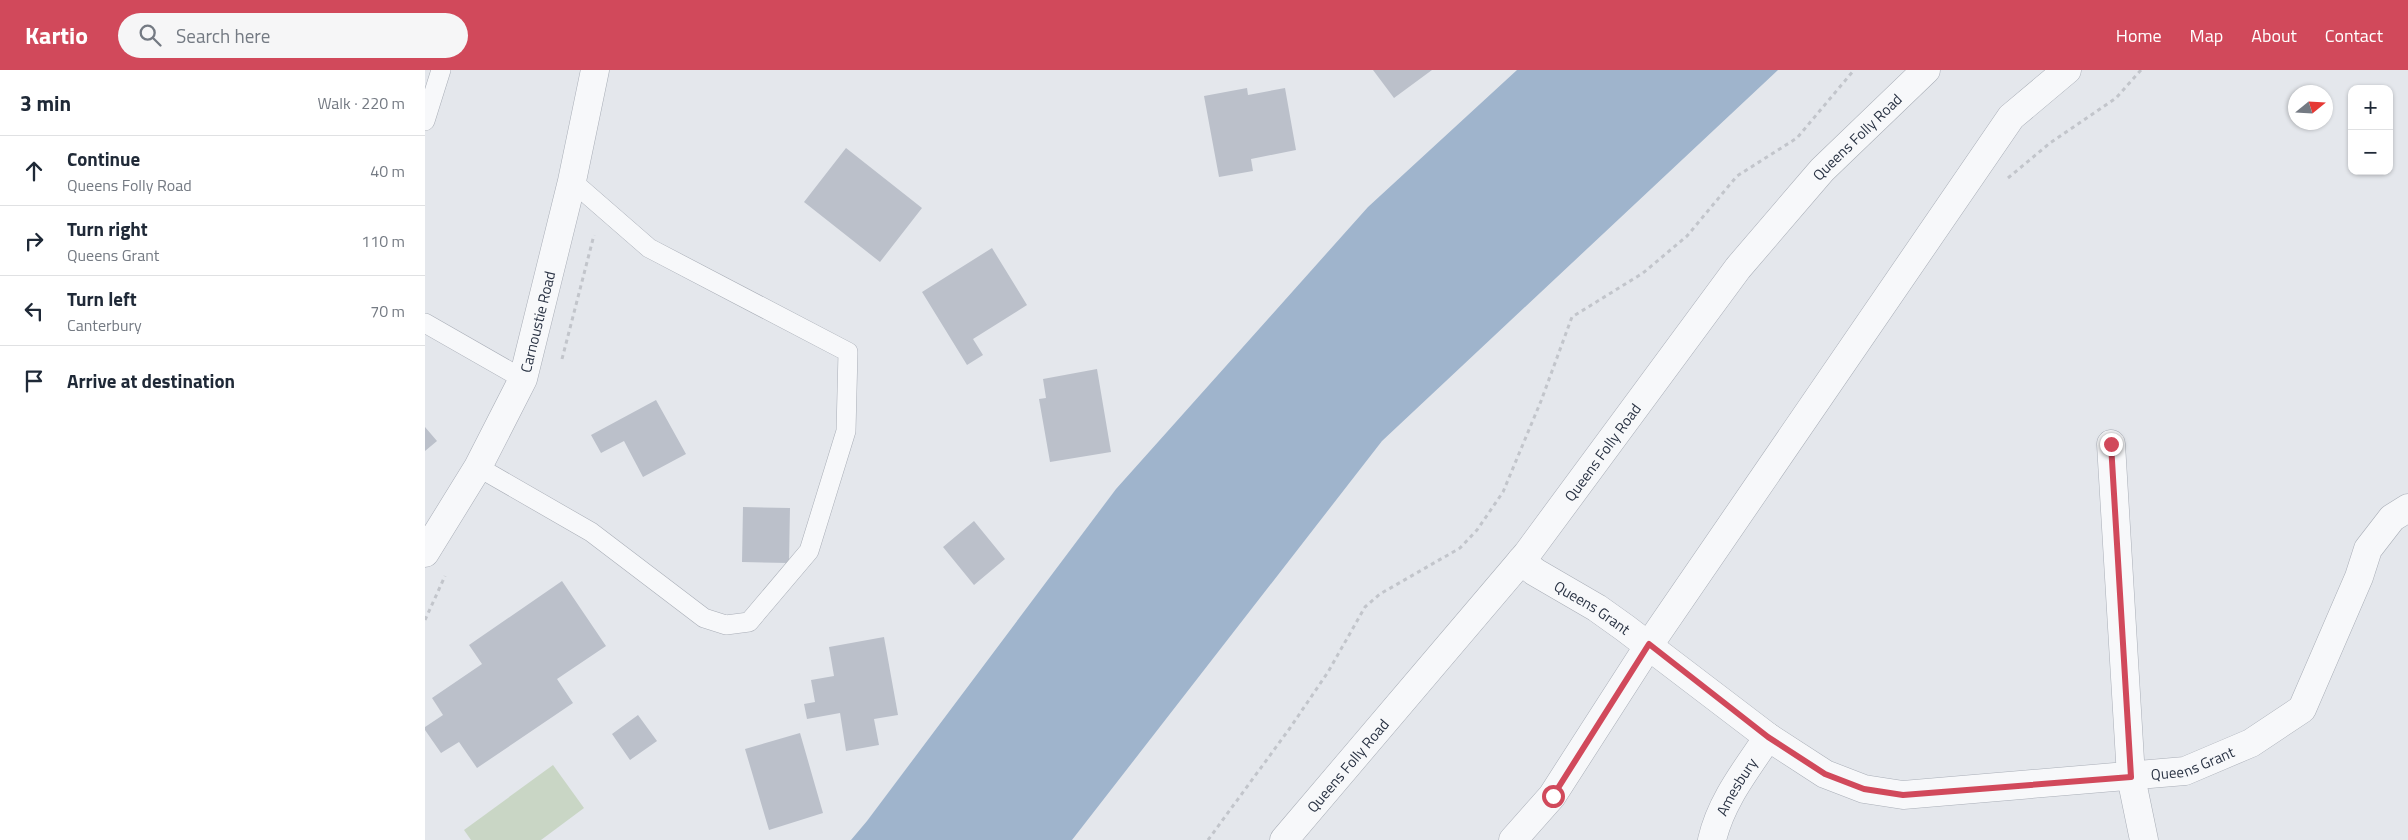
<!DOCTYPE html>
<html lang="en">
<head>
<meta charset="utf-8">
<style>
	body { margin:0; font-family:"Titillium Web",sans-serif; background:#f6f6f7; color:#1f2937 }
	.controls { position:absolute; right:15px; top:15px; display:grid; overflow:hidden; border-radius:10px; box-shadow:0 1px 4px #0004 }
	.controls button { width:45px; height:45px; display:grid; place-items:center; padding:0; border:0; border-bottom:1px solid #e0e1e3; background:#fff; color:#1f2937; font:25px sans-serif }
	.compass { position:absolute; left:1863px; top:15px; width:45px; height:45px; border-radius:50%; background:#fff; box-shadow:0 1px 4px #0004; rotate:72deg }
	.stop { position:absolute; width:15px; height:15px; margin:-11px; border:4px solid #d1495b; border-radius:50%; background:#fff }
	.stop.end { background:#d1495b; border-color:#fff; box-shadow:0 1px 5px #0008 }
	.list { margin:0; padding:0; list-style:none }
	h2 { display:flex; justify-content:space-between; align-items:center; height:65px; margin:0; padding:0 20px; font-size:21px }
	h2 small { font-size:16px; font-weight:400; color:#747a83 }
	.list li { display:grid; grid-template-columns:32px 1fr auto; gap:15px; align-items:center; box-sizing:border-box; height:70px; padding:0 20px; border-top:1px solid #e0e1e3 }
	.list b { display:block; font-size:19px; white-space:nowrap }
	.list p { margin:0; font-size:16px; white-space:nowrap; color:#747a83 }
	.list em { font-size:16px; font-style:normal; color:#747a83 }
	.icon { flex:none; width:28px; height:28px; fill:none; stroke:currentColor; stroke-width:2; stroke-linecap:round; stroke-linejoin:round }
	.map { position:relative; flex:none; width:1983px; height:770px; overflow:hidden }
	header { display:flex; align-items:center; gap:30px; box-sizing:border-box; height:70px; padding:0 25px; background:#d1495b; color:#fff }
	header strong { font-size:24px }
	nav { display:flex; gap:28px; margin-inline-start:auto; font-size:18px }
	.search { width:350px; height:45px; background:#f6f6f7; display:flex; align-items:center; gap:12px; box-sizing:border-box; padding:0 18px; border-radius:28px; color:#747a83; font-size:19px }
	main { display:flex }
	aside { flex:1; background:#fff }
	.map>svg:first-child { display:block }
	.green { fill:#c9d6c5 }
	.water { fill:#9fb4cc }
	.building { fill:#bbc0ca }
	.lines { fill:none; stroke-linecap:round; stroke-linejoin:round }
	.lane-casing { stroke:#a9aeb7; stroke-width:20 }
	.street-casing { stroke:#a9aeb7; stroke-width:29 }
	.path { stroke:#c2c5cb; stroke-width:3; stroke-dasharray:4 4; stroke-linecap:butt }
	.lane { stroke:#f7f8fa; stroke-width:19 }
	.street { stroke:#f7f8fa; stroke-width:28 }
	.route { stroke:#d1495b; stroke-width:6 }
	.labels { text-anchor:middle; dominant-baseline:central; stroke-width:5; stroke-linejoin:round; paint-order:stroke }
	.street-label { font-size:15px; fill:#2b3445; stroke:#f4f6f9 }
</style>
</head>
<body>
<header>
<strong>Kartio</strong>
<div class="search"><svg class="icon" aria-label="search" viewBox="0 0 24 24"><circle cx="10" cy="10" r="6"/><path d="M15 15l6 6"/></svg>Search here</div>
<nav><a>Home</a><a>Map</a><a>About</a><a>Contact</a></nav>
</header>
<main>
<aside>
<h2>3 min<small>Walk · 220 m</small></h2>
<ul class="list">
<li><svg class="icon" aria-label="ahead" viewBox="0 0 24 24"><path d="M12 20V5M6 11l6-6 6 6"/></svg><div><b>Continue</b><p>Queens Folly Road</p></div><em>40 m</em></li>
<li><svg class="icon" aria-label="right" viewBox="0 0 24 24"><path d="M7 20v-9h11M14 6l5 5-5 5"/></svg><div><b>Turn right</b><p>Queens Grant</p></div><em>110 m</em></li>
<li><svg class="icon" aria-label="left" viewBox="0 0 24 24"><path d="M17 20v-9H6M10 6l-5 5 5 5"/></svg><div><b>Turn left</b><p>Canterbury</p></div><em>70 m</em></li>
<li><svg class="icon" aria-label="arrive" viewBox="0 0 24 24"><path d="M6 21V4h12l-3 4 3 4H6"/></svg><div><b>Arrive at destination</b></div></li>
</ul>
</aside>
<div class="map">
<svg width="1983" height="770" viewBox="0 0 1983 770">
	<rect width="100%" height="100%" fill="#e4e7ec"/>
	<path class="green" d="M128,695L159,738L116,770H46L39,760Z"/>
	<path class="water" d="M1092,0H1353L957,371L647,770H426L442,751L691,419L943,137Z"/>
	<path class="building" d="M948,0H1007L969,28Z
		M822,18L823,25L860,18L871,80L826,89L828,101L794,107L779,26Z
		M421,78L497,138L455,192L379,132Z
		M567,178L602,235L548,269L558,285L542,295L497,222Z
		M672,299L686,382L625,392L614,329L621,328L618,309Z
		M231,330L261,384L218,407L199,371L176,383L166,365Z
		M0,357L12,371L0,381Z
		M318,437L365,438L364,493L317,492Z
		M549,451L580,489L549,515L518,477Z
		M137,511L181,576L132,609L148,633L52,698L34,672L16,683L0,660V657L18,645L7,628L57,594L44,575Z
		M459,567L473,645L449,649L454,675L421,681L415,643L382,649L379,634L390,632L386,610L409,606L404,577Z
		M213,645L232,671L205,690L187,664Z
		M375,663L398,743L344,760L320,679Z"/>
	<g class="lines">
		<defs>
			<path id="lane" d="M0,51L16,0
				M0,253L98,309
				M53,397L166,462L279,548L301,555L324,552L384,481L421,361L423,282L224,178L147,111"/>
			<g id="street">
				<path d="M1686,374L1706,707L1719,770"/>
				<path id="s1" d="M0,483L53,397L98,309L147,111L170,0"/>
				<path id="s2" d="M1096,491L1110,502L1172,538L1200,558L1343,667L1400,704L1439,719L1478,725L1760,701L1826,673L1877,639L1934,507L1943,479L1967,448L1983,438"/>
				<path id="s3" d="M859,770L1102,484L1313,198L1397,100L1501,0"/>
				<path d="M1088,770L1127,726L1224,575L1586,47L1642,0"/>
				<path id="s4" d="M1287,770C1296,731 1321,700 1343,667"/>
			</g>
		</defs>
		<use href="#lane" class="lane-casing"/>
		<use href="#street" class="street-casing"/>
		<path class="path" d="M1583,108L1625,73L1691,28L1716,0
			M137,289L169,165
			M0,550L20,506
			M783,770L865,658L903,602L940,537L955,524L1035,478L1052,460L1078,422L1116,331L1147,247L1218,203L1262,166L1312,106L1372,68L1429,0"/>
		<use href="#lane" class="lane"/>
		<use href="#street" class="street"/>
	</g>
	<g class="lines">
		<path class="route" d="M1128,726L1224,574L1343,667L1400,704L1439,719L1478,725L1706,707L1686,374"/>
	</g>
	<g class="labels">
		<g class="street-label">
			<text stroke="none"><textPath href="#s3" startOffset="908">Queens Folly Road</textPath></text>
			<text stroke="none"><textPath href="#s1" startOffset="259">Carnoustie Road</textPath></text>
			<text stroke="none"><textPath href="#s3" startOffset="502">Queens Folly Road</textPath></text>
			<text stroke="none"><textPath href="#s2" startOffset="85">Queens Grant</textPath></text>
			<text stroke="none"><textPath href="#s2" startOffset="745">Queens Grant</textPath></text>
			<text stroke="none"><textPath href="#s3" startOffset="98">Queens Folly Road</textPath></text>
			<text stroke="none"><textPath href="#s4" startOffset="59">Amesbury</textPath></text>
		</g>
	</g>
</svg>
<div class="controls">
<button>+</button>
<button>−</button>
</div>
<svg class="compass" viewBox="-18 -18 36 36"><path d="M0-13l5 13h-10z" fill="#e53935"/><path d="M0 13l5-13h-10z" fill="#747a83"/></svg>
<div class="stop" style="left:1128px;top:726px"></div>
<div class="stop end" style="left:1686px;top:374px"></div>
</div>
</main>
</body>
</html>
